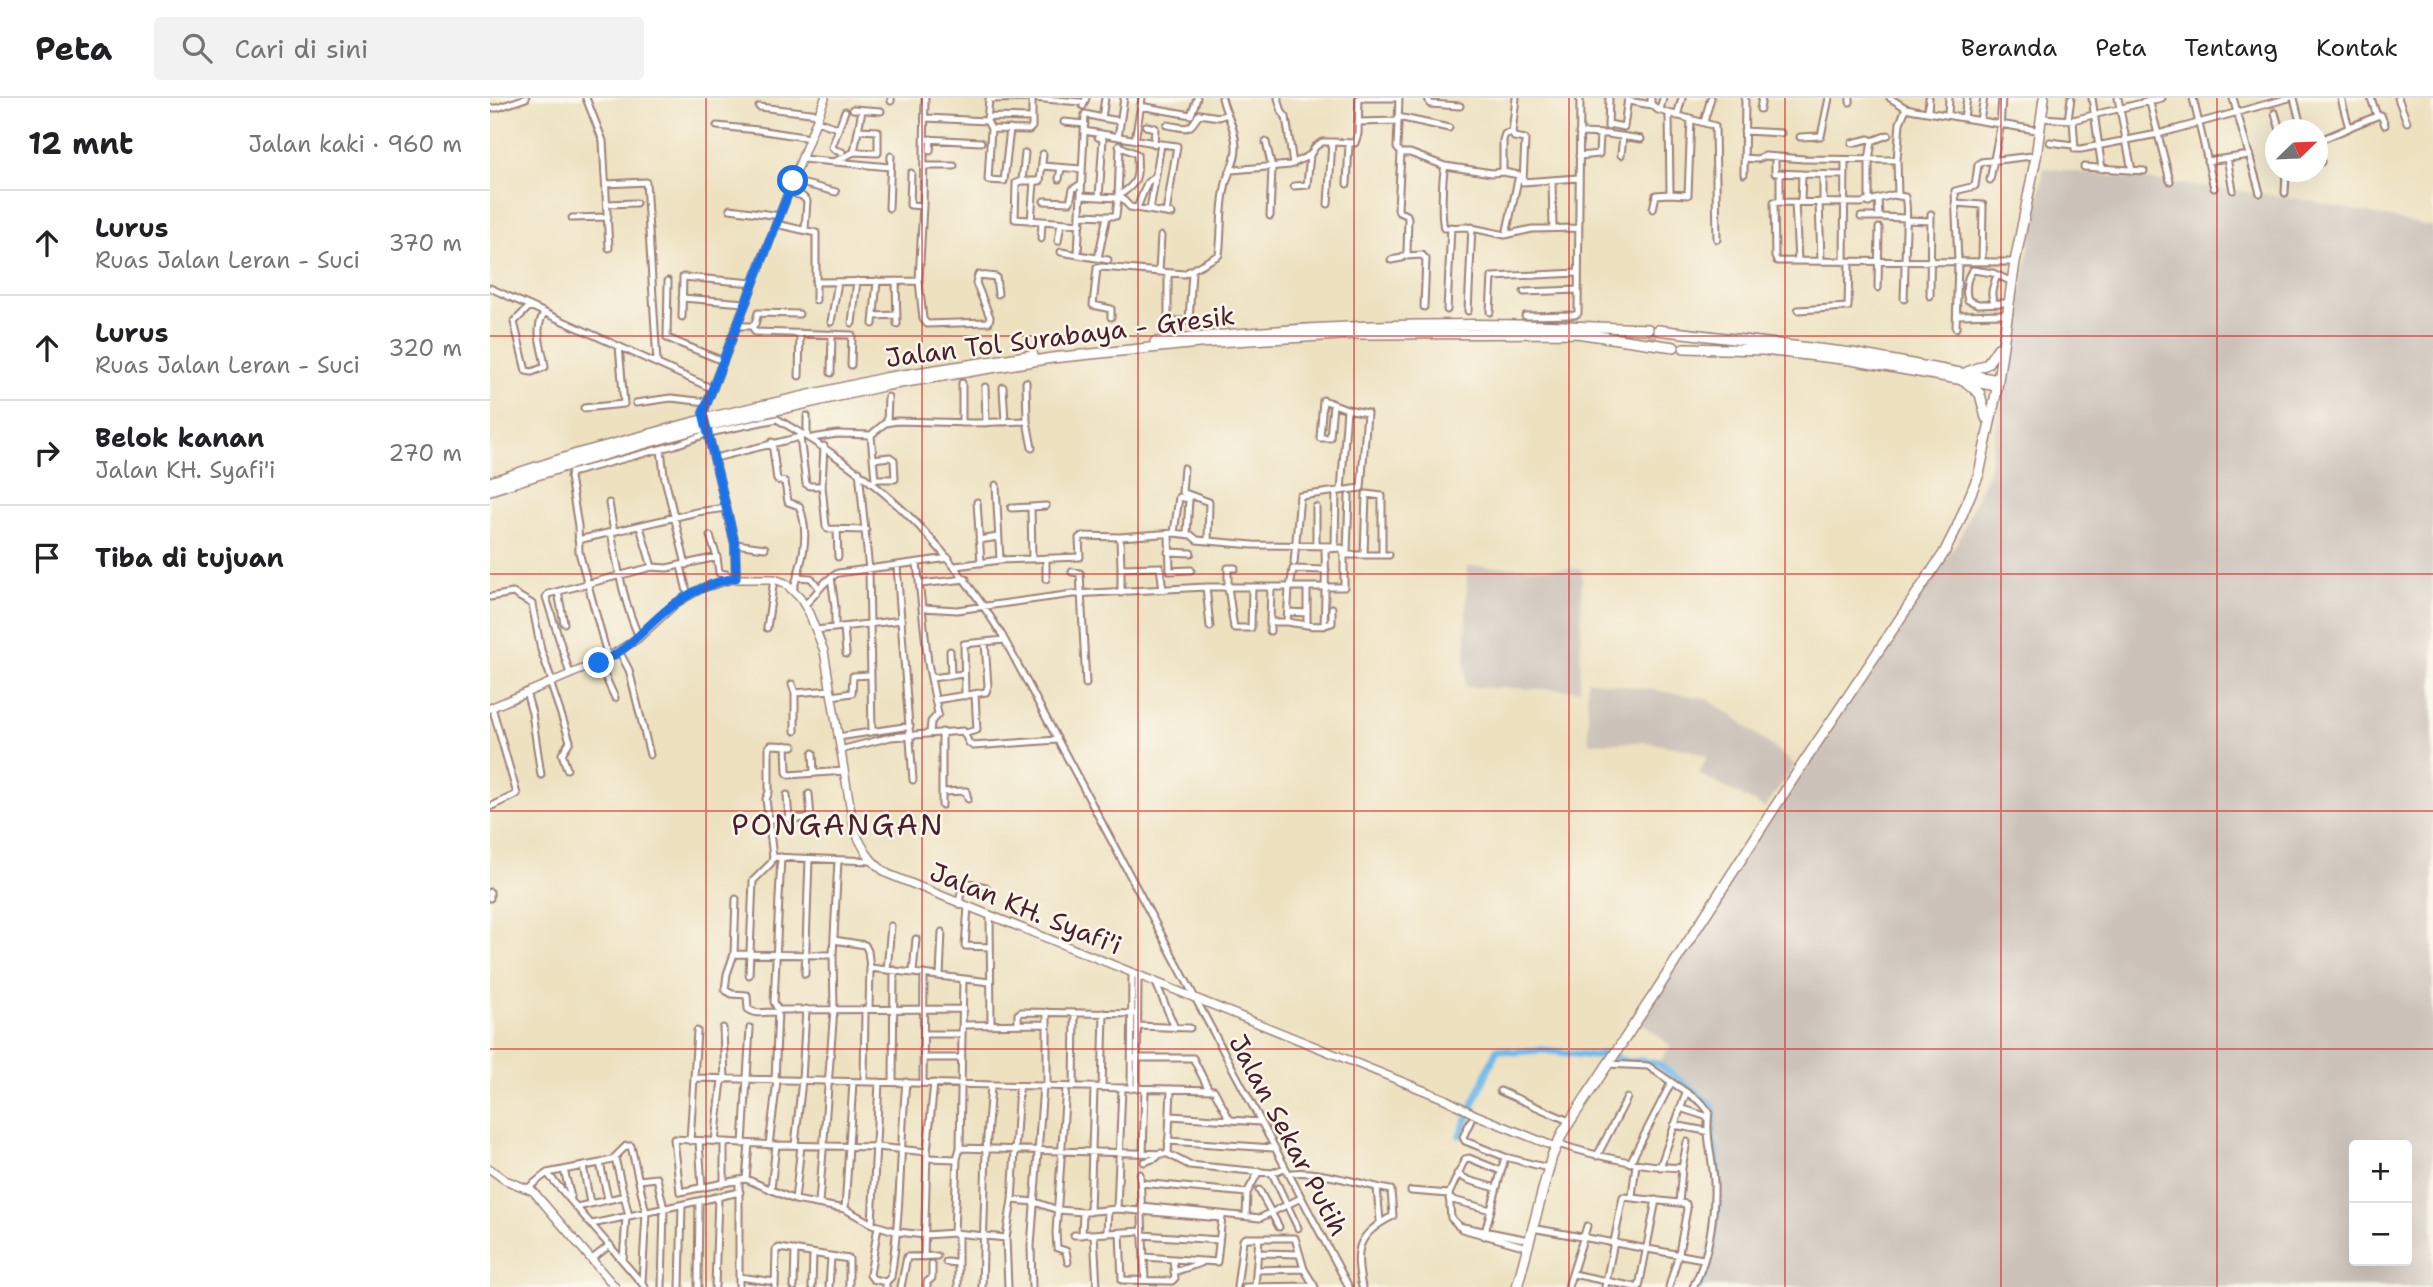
<!DOCTYPE html>
<html lang="id">
<head>
<meta charset="utf-8">
<style>
	body { margin:0; font-family:"Shantell Sans",sans-serif; background:#f2f2f2; color:#202124 }
	.controls { position:absolute; right:21px; bottom:21px; display:grid; overflow:hidden; border-radius:7px; box-shadow:0 7px 28px #0002 }
	.controls button { width:63px; height:63px; display:grid; place-items:center; padding:0; border:0; border-bottom:2px solid #e0e0e0; background:#fff; color:#202124; font:35px sans-serif }
	.compass { position:absolute; left:1775px; top:21px; width:63px; height:63px; border-radius:50%; background:#fff; box-shadow:0 7px 28px #0002; rotate:67deg }
	.stop { position:absolute; width:21px; height:21px; margin:-16px; border:5px solid #1a73e8; border-radius:50%; background:#fff }
	.stop.end { background:#1a73e8; border-color:#fff; box-shadow:0 2px 7px #0008 }
	.list { margin:0; padding:0; list-style:none }
	h2 { display:flex; justify-content:space-between; align-items:center; height:91px; margin:0; padding:0 28px; font-size:30px }
	h2 small { font-size:23px; font-weight:400; color:#757577 }
	.list li { display:grid; grid-template-columns:46px 1fr auto; gap:21px; align-items:center; box-sizing:border-box; height:105px; padding:0 28px; border-top:2px solid #e0e0e0 }
	.list b { display:block; font-size:26px; white-space:nowrap }
	.list p { margin:0; font-size:23px; white-space:nowrap; color:#757577 }
	.list em { font-size:23px; font-style:normal; color:#757577 }
	.icon { flex:none; width:38px; height:38px; fill:none; stroke:currentColor; stroke-width:2; stroke-linecap:round; stroke-linejoin:round }
	.map { position:relative; flex:none; width:1943px; height:1189px; overflow:hidden }
	header { display:flex; align-items:center; gap:42px; box-sizing:border-box; height:98px; padding:0 35px; background:#fff; border-bottom:2px solid #e0e0e0 }
	header strong { font-size:33px }
	nav { display:flex; gap:38px; margin-inline-start:auto; font-size:24px }
	.search { width:490px; height:63px; background:#f2f2f2; display:flex; align-items:center; gap:18px; box-sizing:border-box; padding:0 24px; border-radius:7px; color:#757577; font-size:26px }
	main { display:flex }
	aside { flex:1; background:#fff }
	.map>svg:first-child { display:block }
	.industrial { fill:#ccc2b9; fill-rule:evenodd }
	.lines { fill:none; stroke-linecap:round; stroke-linejoin:round }
	.river { stroke:#71bae9; stroke-width:7 }
	.minor-tunnel { stroke:#ccbaa2; stroke-width:5; stroke-dasharray:5 2.5; stroke-linecap:butt }
	.highway-tunnel { stroke:#ccbaa2; stroke-width:9; stroke-dasharray:9 4.5; stroke-linecap:butt }
	.minor-casing { stroke:#9c8076; stroke-width:9 }
	.major-casing { stroke:#9c8076; stroke-width:10 }
	.highway-casing { stroke:#9c8076; stroke-width:12 }
	.minor { stroke:#fff; stroke-width:5 }
	.major { stroke:#fff; stroke-width:7 }
	.highway { stroke:#fff; stroke-width:9 }
	.highway-bridge-casing { stroke:#9c8076; stroke-width:12; stroke-linecap:butt }
	.highway-bridge { stroke:#fff; stroke-width:9 }
	.route { stroke:#1a73e8; stroke-width:9 }
	.grid { fill:none; stroke:#d62828; stroke-width:2; stroke-opacity:0.55 }
	.labels { text-anchor:middle; dominant-baseline:central; stroke-width:5; stroke-linejoin:round; paint-order:stroke }
	.street-label { font-size:26px; fill:#4a1f2b; stroke:#fbf7ec }
	.quarter-label { font-size:30px; letter-spacing:2px; fill:#4a1f2b; stroke:#fbf7ec }
</style>
</head>
<body>
<header>
<strong>Peta</strong>
<div class="search"><svg class="icon" aria-label="search" viewBox="0 0 24 24"><circle cx="10" cy="10" r="6"/><path d="M15 15l6 6"/></svg>Cari di sini</div>
<nav><a>Beranda</a><a>Peta</a><a>Tentang</a><a>Kontak</a></nav>
</header>
<main>
<aside>
<h2>12 mnt<small>Jalan kaki · 960 m</small></h2>
<ul class="list">
<li><svg class="icon" aria-label="ahead" viewBox="0 0 24 24"><path d="M12 20V5M6 11l6-6 6 6"/></svg><div><b>Lurus</b><p>Ruas Jalan Leran - Suci</p></div><em>370 m</em></li>
<li><svg class="icon" aria-label="ahead" viewBox="0 0 24 24"><path d="M12 20V5M6 11l6-6 6 6"/></svg><div><b>Lurus</b><p>Ruas Jalan Leran - Suci</p></div><em>320 m</em></li>
<li><svg class="icon" aria-label="right" viewBox="0 0 24 24"><path d="M7 20v-9h11M14 6l5 5-5 5"/></svg><div><b>Belok kanan</b><p>Jalan KH. Syafi'i</p></div><em>270 m</em></li>
<li><svg class="icon" aria-label="arrive" viewBox="0 0 24 24"><path d="M6 21V4h12l-3 4 3 4H6"/></svg><div><b>Tiba di tujuan</b></div></li>
</ul>
</aside>
<div class="map">
<svg width="1943" height="1189" viewBox="0 0 1943 1189">
	<rect width="100%" height="100%" fill="#fbf7ec"/>
	<filter id="ink" filterUnits="userSpaceOnUse"><feTurbulence type="fractalNoise" baseFrequency=".0143" numOctaves="2"/><feDisplacementMap in="SourceGraphic" scale="14" xChannelSelector="R" yChannelSelector="G"/><feConvolveMatrix kernelMatrix="1 2 1 2 8 2 1 2 1" color-interpolation-filters="sRGB"/></filter>
	<filter id="wash" filterUnits="userSpaceOnUse"><feTurbulence type="fractalNoise" baseFrequency=".00686" numOctaves="4" result="noise"/><feDisplacementMap in="SourceGraphic" scale="28" xChannelSelector="R" yChannelSelector="G"/><feGaussianBlur stdDeviation="1.57" result="paint"/><feColorMatrix in="noise" values="0 0 0 0 0 0 0 0 0 0 0 0 0 0 0 0 0 1.4 0 .05"/><feComposite in="paint" operator="in"/></filter>
	<g filter="url(#wash)">
		<rect width="100%" height="100%" fill="#ede1c0"/>
		<path class="industrial" d="M1554,70L1806,100L1943,129V1189H1213L1220,1175L1233,1095L1228,1042L1224,1032L1227,1012L1223,1003L1170,963L1181,948L1151,924L1210,825L1468,443L1499,372ZM1864,1047H1917V1163H1864Z
			M977,468L1092,471L1090,592L975,589Z
			M1097,582L1215,600L1247,621L1305,667L1275,710L1209,676L1218,658L1200,652L1156,644L1099,645Z"/>
		<g class="lines">
			<path class="river" d="M970,1037L1007,951L1024,954L1052,952L1103,958L1116,956L1139,964L1151,963L1168,966L1223,1007C1225,1016 1222,1025 1222,1034C1222,1043 1226,1052 1227,1061C1231,1094 1226,1160 1209,1189"/>
		</g>
	</g>
	<g filter="url(#ink)">
		<g class="lines">
			<path class="minor-tunnel" d="M1782,7L1785,15"/>
			<path class="highway-tunnel" d="M1158,237H1168"/>
			<defs>
				<path id="minor" d="M96,0L113,43L119,150
					M615,0L612,20L630,23
					M788,0L792,14L796,19L803,66
					M938,0L940,6L970,8
					M1161,0V6L1168,12L1225,28L1227,141
					M1400,0L1416,10L1425,12L1546,32
					M1602,0L1612,71
					M1628,0L1642,73
					M1703,0L1724,90
					M1743,0L1770,95
					M1804,0L1812,32
					M1908,0L1917,24
					M1659,1L1680,83
					M401,3V0
					M1138,3L1162,7
					M1360,4V0
					M593,8L596,0
					M650,8L701,17L707,0
					M269,9L329,16
					M0,10H7L36,0
					M363,11L391,13
					M1270,11L1272,0
					M1170,12L1173,0
					M1438,13L1439,0
					M1785,15L1790,32
					M1458,16L1459,0
					M1187,18L1192,0
					M1887,18L1891,17L1895,27
					M497,19L542,20
					M908,19L959,30
					M436,20L497,23L501,31L539,32L542,29V0
					M1474,20L1477,0
					M1551,20L1583,22L1672,0
					M1490,22L1494,0
					M1578,22L1581,0
					M1583,22L1585,51H1591L1668,36L1799,0
					M326,23L348,30
					M497,23L499,1L542,0L591,4
					M574,24L595,26
					M868,24L908,23
					M1214,24L1221,0
					M1118,26L1134,29L1138,0
					M677,27C697,30 699,35 709,16L729,19L737,16
					M227,28L268,32L320,40
					M656,28L665,30L664,46
					M1118,29L1119,0
					M1860,29L1887,18L1881,0
					M501,31L498,82L514,83L520,31
					M594,33L671,46
					M1254,33L1291,35
					M1089,35L1117,36L1151,41
					M608,39L613,41L609,99
					M628,39L634,0
					M1310,39L1331,38L1339,0
					M435,41L491,44
					M645,42L652,0
					M1828,43L1859,30L1851,0
					M776,44L782,70L780,118
					M1560,44L1583,47
					M1362,45L1379,41L1382,43L1398,37
					M1828,51L1831,64
					M440,53L441,41
					M352,54L345,52L342,49L355,13
					M364,54L388,55V33L369,32
					M535,55L532,83L526,85L525,121L591,126
					M911,55H920L955,68L1002,75L1013,74L1029,77L1033,84L1035,41L1024,39L1022,35L1026,0
					M1131,57L1133,38
					M1089,58L1109,56L1110,37
					M1285,59V75L1312,76L1311,104
					M1254,60L1267,61L1275,58L1314,61L1407,62L1410,25L1416,10
					M1737,60L1743,92
					M312,61L400,69
					M1407,62L1408,97
					M1717,63L1760,57
					M344,64L364,54L372,12
					M434,68H464
					M552,68L592,71
					M955,68C952,79 951,119 954,130L977,129L1015,137L1042,131L1088,130
					M1594,69L1654,73
					M742,72L800,67L820,57L825,49L832,44H842
					M1013,74V42L1015,36L1022,35
					M421,75L420,107L433,108L435,0
					M1254,76L1255,0
					M1312,76L1354,77
					M569,81L571,70
					M1500,82L1510,30L1512,0
					M303,83L346,94
					M532,83H550L553,56
					M1062,83L1063,130
					M1033,84L1088,80
					M116,86L156,84L167,264
					M857,86L859,46
					M804,88L817,87L820,57
					M299,94L312,98L317,103L315,131
					M1795,95L1796,74
					M1179,96L1198,97L1201,20
					M629,97L640,109L682,116
					M591,98L628,100L626,118H617
					M628,98C649,85 648,79 647,56L629,48
					M628,100L630,47
					M1388,101L1389,119L1416,120
					M554,103L580,104L583,91L591,86
					M1290,103V75
					M1305,104L1308,163
					M1329,104L1331,163
					M1333,104V77
					M1379,105V62L1382,43
					M1465,105L1493,107L1492,164
					M117,106L146,105
					M838,106L842,44L865,45L868,36L869,0H908
					M399,110L401,58
					M647,110L657,85L666,77
					M240,111L290,118
					M1163,111L1166,97L1179,96L1180,94L1179,16
					M660,112L671,46L687,48L676,115
					M591,117L617,118L608,160
					M1371,119H1389
					M82,120L118,119
					M1416,122L1441,123
					M541,123L544,84
					M286,126L326,135V202
					M1016,137L1029,77
					M551,141L552,124
					M568,143L571,125
					M571,154L618,162
					M588,156L595,16L612,20
					M916,158L932,157L936,161L934,209
					M901,162L912,160L917,155L918,120L917,117L909,114L908,111L911,55L907,50L909,0
					M1354,164L1355,62
					M669,174L671,138
					M678,175V223H699L702,173
					M178,183L177,240L233,263
					M406,183L407,226
					M429,183L433,107
					M325,184L429,183L433,221L437,226L499,224L500,219L486,185L488,177L506,179L508,196
					M0,190L223,291
					M1388,190L1389,130
					M1034,194L1088,192
					M1440,198L1441,116
					M192,200L255,205
					M1414,201C1415,178 1415,155 1416,133C1416,122 1418,110 1415,99L1403,97L1371,105L1284,104L1285,159L1287,163L1523,164
					M1504,204C1499,196 1504,186 1507,177
					M1514,205L1488,206L1478,202C1475,193 1476,179 1483,172L1503,175L1520,183
					M40,208L24,224L36,273L42,274L55,269C53,250 43,233 54,215
					M957,212L961,129
					M1308,212L1358,209L1359,164
					M978,213L982,129
					M1000,214L1002,179L1088,175
					M1467,217L1513,216
					M384,218L407,217
					M1035,218L1085,217L1088,215L1090,0
					M192,219L193,179L263,185
					M621,219V211L603,207L607,170L612,169L694,176L729,157C732,135 730,112 735,90C737,75 747,64 746,48C745,27 736,18 732,0
					M341,224L348,184
					M362,225L367,183
					M383,226L387,183
					M247,228H262L265,234L362,237L361,267
					M262,228L265,226L268,215L309,216
					M1466,230L1468,164L1465,93L1485,88L1488,67L1491,64L1542,58
					M341,275L342,236
					M309,278L310,235
					M495,289L496,325
					M513,289L515,324
					M146,305L181,300L217,304
					M94,310L134,306L129,248
					M537,323L542,350
					M397,325L398,299
					M472,325V285
					M381,337L385,382
					M317,338V318
					M310,339L316,386L320,388H332
					M322,340L347,336L381,337L395,325L407,323L481,325L537,323L536,284
					M282,344L287,382L295,384L298,404L309,408C321,435 312,465 303,492
					M334,348L332,388L336,428L338,431L376,432
					M171,351L174,377L196,467
					M225,360L310,339L313,336
					M383,361L400,359L404,362L405,381H385
					M694,370L692,394L719,404L718,443
					M369,373L379,472L382,634
					M506,387L510,462
					M851,393L857,311
					M487,404L491,465
					M119,405L124,434
					M541,409L556,408
					M521,410L541,409L542,461
					M150,429L162,469
					M347,431L348,459
					M121,434C128,470 134,506 149,539
					M684,435L701,437L707,442L763,447L845,448L846,394
					M679,436L680,473L701,472
					M220,438L227,459
					M630,439L631,470L670,469L673,492
					M88,442L207,414L236,410
					M489,442L508,439
					M245,446L275,450
					M826,447V409
					M678,454L701,455
					M857,454L859,398
					M854,457H899
					M874,457L876,396L892,398V457
					M556,460V481
					M427,465L438,565L448,616L441,624L440,635
					M804,465L810,398L871,390L877,315L857,311L833,302L830,340H840L843,306
					M191,468L198,498
					M407,468L423,682
					M466,468L510,462L590,459L589,440L592,438L630,439L684,435L689,399L699,401L697,436
					M631,470V495
					M745,470H738V489L744,530H761L762,489
					M582,474L590,475L596,586
					M307,479L321,480L329,490
					M341,479L345,509V530
					M430,486L476,481
					M716,489L720,529
					M800,490L803,471L836,472
					M68,494L74,525
					M0,499L23,495L42,506L51,552L62,583
					M314,507C327,497 333,482 348,475L459,460
					M433,510L467,512L583,496L716,489H854V457L852,450L835,451C836,477 835,502 834,528
					M798,514L817,515
					M780,524L781,490
					M797,524C814,526 826,531 842,525V510
					M817,527V490
					M354,529L356,556
					M277,530L284,481
					M326,532L412,522
					M780,533V524H797L799,490
					M129,553L139,572L160,657
					M460,553L461,578
					M118,560L89,454L88,428L80,379L81,375L185,347L219,335L287,321C389,380 450,437 512,537L859,1189
					M109,565L125,600
					M80,576L56,499L58,496L162,469L177,470L227,459L229,475L236,476L239,481
					M441,580L474,576
					M60,584L80,643L72,656L77,671
					M302,586L305,595V633
					M36,594L42,615L51,677
					M305,595L341,592
					M342,598L362,595L363,578L380,577
					M475,598L474,546L514,542
					M445,602L496,594L498,588L495,544
					M476,635L487,632L485,597
					M348,639L420,628
					M296,647L297,674L299,677L354,673
					M350,652L401,639L473,633L479,645L483,648L567,642
					M323,655L324,675
					M452,694L476,693L478,701
					M297,697L299,720
					M452,707V634
					M0,709L27,696L2,609
					M278,721L321,720L319,696
					M283,759L381,763
					M0,794V800
					M246,801L244,856L237,876L235,892L242,896L257,897L258,911C267,918 278,913 288,914
					M469,806L472,787L475,784L496,789
					M478,809L475,848L500,849
					M500,819L501,926
					M344,842L375,847L378,853L380,870
					M244,856L343,857
					M397,872L401,828
					M423,874L426,841
					M315,876L319,761
					M259,877L263,783L281,765L283,759L276,701L279,694V649L281,647L303,648
					M450,878L452,834
					M666,885L685,930
					M379,911L380,870L500,884
					M288,912L473,911
					M557,914V988
					M528,926V916L531,914L648,916
					M473,927L557,926
					M648,928L700,930
					M233,930L235,982
					M434,936H472
					M433,960H472
					M644,960H703L719,992
					M1117,966L1158,968L1212,1005L1219,1014C1215,1038 1223,1060 1224,1084C1225,1117 1219,1160 1203,1189
					M205,980L724,992L740,1022
					M285,983L288,912L284,904L291,759
					M374,984L375,911
					M403,984L404,872
					M433,985L434,876
					M576,989L566,1134L567,1150L576,1153L578,1164
					M584,989L585,915
					M612,990L614,915
					M641,991L642,876
					M647,991L648,878
					M1010,993L1079,1023
					M1190,1010L1218,1019
					M681,1018L770,1024
					M981,1022L973,1039L975,1043L1015,1059L1058,1070
					M1184,1027L1216,1033
					M200,1043L207,933
					M209,1043L212,1090
					M678,1043L783,1050
					M225,1044L232,982
					M234,1045V1085
					M253,1046L260,930
					M1068,1046C1109,1059 1149,1068 1192,1070L1189,1105L1133,1099L1115,1189
					M279,1047L287,983
					M305,1047L312,982L316,911
					M470,1050L678,1056L699,1067L782,1075L794,1070
					M653,1055L655,991
					M678,1056L681,991
					M1107,1058L1137,1000
					M125,1060L139,1118
					M437,1060L467,1061
					M654,1064L666,1060L671,1055
					M110,1065L122,1062L136,1048H141L156,1115L152,1184
					M1140,1065L1181,985
					M93,1068L100,1105
					M1170,1069L1196,995
					M1192,1070L1197,1044
					M74,1072L81,1099
					M1011,1073L979,1060L975,1061L959,1096L961,1120L972,1131L1037,1149
					M782,1075L808,1130
					M650,1076L655,1182
					M798,1076C820,1069 876,1088 901,1092L903,1118C867,1136 864,1151 872,1189
					M967,1076L978,1082L1006,1090
					M256,1081L305,1102L355,1111L382,1126L408,1134L435,1137L464,1135L516,1140
					M149,1082L167,1080L174,1111L172,1189
					M249,1082L190,1094L184,1041L286,1047L387,1049L437,1054
					M651,1085L757,1095
					M38,1090L57,1075
					M887,1090L890,1123
					M281,1091L286,1047
					M769,1092L789,1129
					M921,1093L959,1096
					M1142,1098L1146,1066
					M118,1101L110,1065L57,1075L155,1189
					M959,1101L1001,1112
					M305,1102L311,1048
					M522,1102L545,1104L568,1112L593,1114L627,1111L731,1120
					M329,1105L344,911L343,857L348,762
					M651,1108L770,1120L811,1100
					M87,1109L135,1098
					M355,1111L363,984
					M627,1111L632,990
					M600,1114L604,990
					M756,1118L757,1095L769,1073
					M102,1126L250,1094
					M382,1126L389,984
					M388,1128L380,1177L383,1181L396,1184
					M968,1128L1039,1142
					M1042,1130L1213,1161
					M464,1135L467,1061L470,1050L473,881
					M617,1135L618,1112
					M630,1135L632,1182L682,1183L685,1180L683,1162
					M468,1136V1189
					M604,1136L607,1189
					M584,1137L652,1133
					M592,1137L593,1114
					M652,1137L729,1142
					M994,1138L1015,1059
					M768,1155L809,1156
					M434,1159L437,1054L444,985
					M654,1159L727,1164L732,1119
					M102,1161L120,1147
					M133,1163L136,1119
					M456,1164L468,1165
					M766,1172L814,1171
					M684,1174L711,1165
					M1083,1176L1145,1189
					M249,1179L285,1184
					M765,1188L769,1140
					M190,1189L192,1107
					M208,1189L209,1103
					M225,1189L228,1099
					M249,1189V1082L256,1081L259,1046
					M285,1189L286,1152L289,1150L359,1161V1189
					M304,1189L305,1152
					M322,1189L323,1156
					M339,1189L341,1159
					M396,1189V1184L401,1179C411,1115 410,1049 416,984
					M411,1189L417,1159L447,1158
					M437,1189V1184L442,1180V1166
					M492,1189L496,1053L501,987
					M518,1189L516,1140L522,1102L529,988
					M542,1189L541,1148L553,988
					M747,1189L753,1142L756,1140H805L814,1171L825,1189
					M755,1189L824,1188
					M1078,1189L1097,1128
					M1149,1189L1166,1102
					M1179,1189L1189,1155L1197,1111L1196,1106L1189,1105"/>
				<path id="major" d="M246,480L245,446L213,315L335,0
					M0,610L114,562L147,541L186,505L212,490L242,481H284L295,485L310,500L319,515L334,553L364,731C373,751 380,764 398,776L955,1001L986,1017L1065,1049
					M0,1071L15,1082L43,1093L125,1189"/>
				<path id="highway" d="M1168,232L1362,255L1508,282
					M665,244C828,225 994,223 1158,231
					M1194,250L1273,252L1361,262L1507,288
					M1477,274L1497,266L1508,250
					M1476,284L1490,296L1496,320
					M218,320L394,280L543,257
					M220,327L398,287L562,260L709,245L866,236L1086,235L1184,249
					M0,384L90,355L212,322
					M0,392L85,365L214,329
					M1027,1189L1062,1058L1073,1034L1165,895L1312,667L1454,455L1467,429L1489,376L1506,296L1525,164L1546,59L1554,0"/>
			</defs>
			<use href="#minor" class="minor-casing"/>
			<use href="#major" class="major-casing"/>
			<use href="#highway" class="highway-casing"/>
			<use href="#minor" class="minor"/>
			<use href="#major" class="major"/>
			<use href="#highway" class="highway"/>
			<defs>
				<path id="highway-bridge" d="M212,322L218,320
					M214,329L220,327"/>
			</defs>
			<use href="#highway-bridge" class="highway-bridge-casing"/>
			<use href="#highway-bridge" class="highway-bridge"/>
		</g>
	</g>
	<g class="lines" filter="url(#ink)">
		<path class="route" d="M109,565C141,552 159,523 186,505C203,493 226,483 246,480L245,446L213,315L303,83"/>
	</g>
	<path class="grid" d="M216,0V1189M432,0V1189M648,0V1189M864,0V1189M1079,0V1189M1295,0V1189M1511,0V1189M1727,0V1189M0,238H1943M0,476H1943M0,713H1943M0,951H1943"/>
	<g class="labels">
		<g class="street-label">
			<text transform="translate(570 238) rotate(-7)">Jalan Tol Surabaya - Gresik</text>
			<text transform="translate(536 810) rotate(22)">Jalan KH. Syafi'i</text>
			<text transform="translate(799 1037) rotate(62)">Jalan Sekar Putih</text>
		</g>
		<g class="quarter-label">
			<text x="348" y="726">PONGANGAN</text>
		</g>
	</g>
</svg>
<div class="controls">
<button>+</button>
<button>−</button>
</div>
<svg class="compass" viewBox="-18 -18 36 36"><path d="M0-13l5 13h-10z" fill="#e53935"/><path d="M0 13l5-13h-10z" fill="#757577"/></svg>
<div class="stop" style="left:303px;top:83px"></div>
<div class="stop end" style="left:109px;top:565px"></div>
</div>
</main>
</body>
</html>
